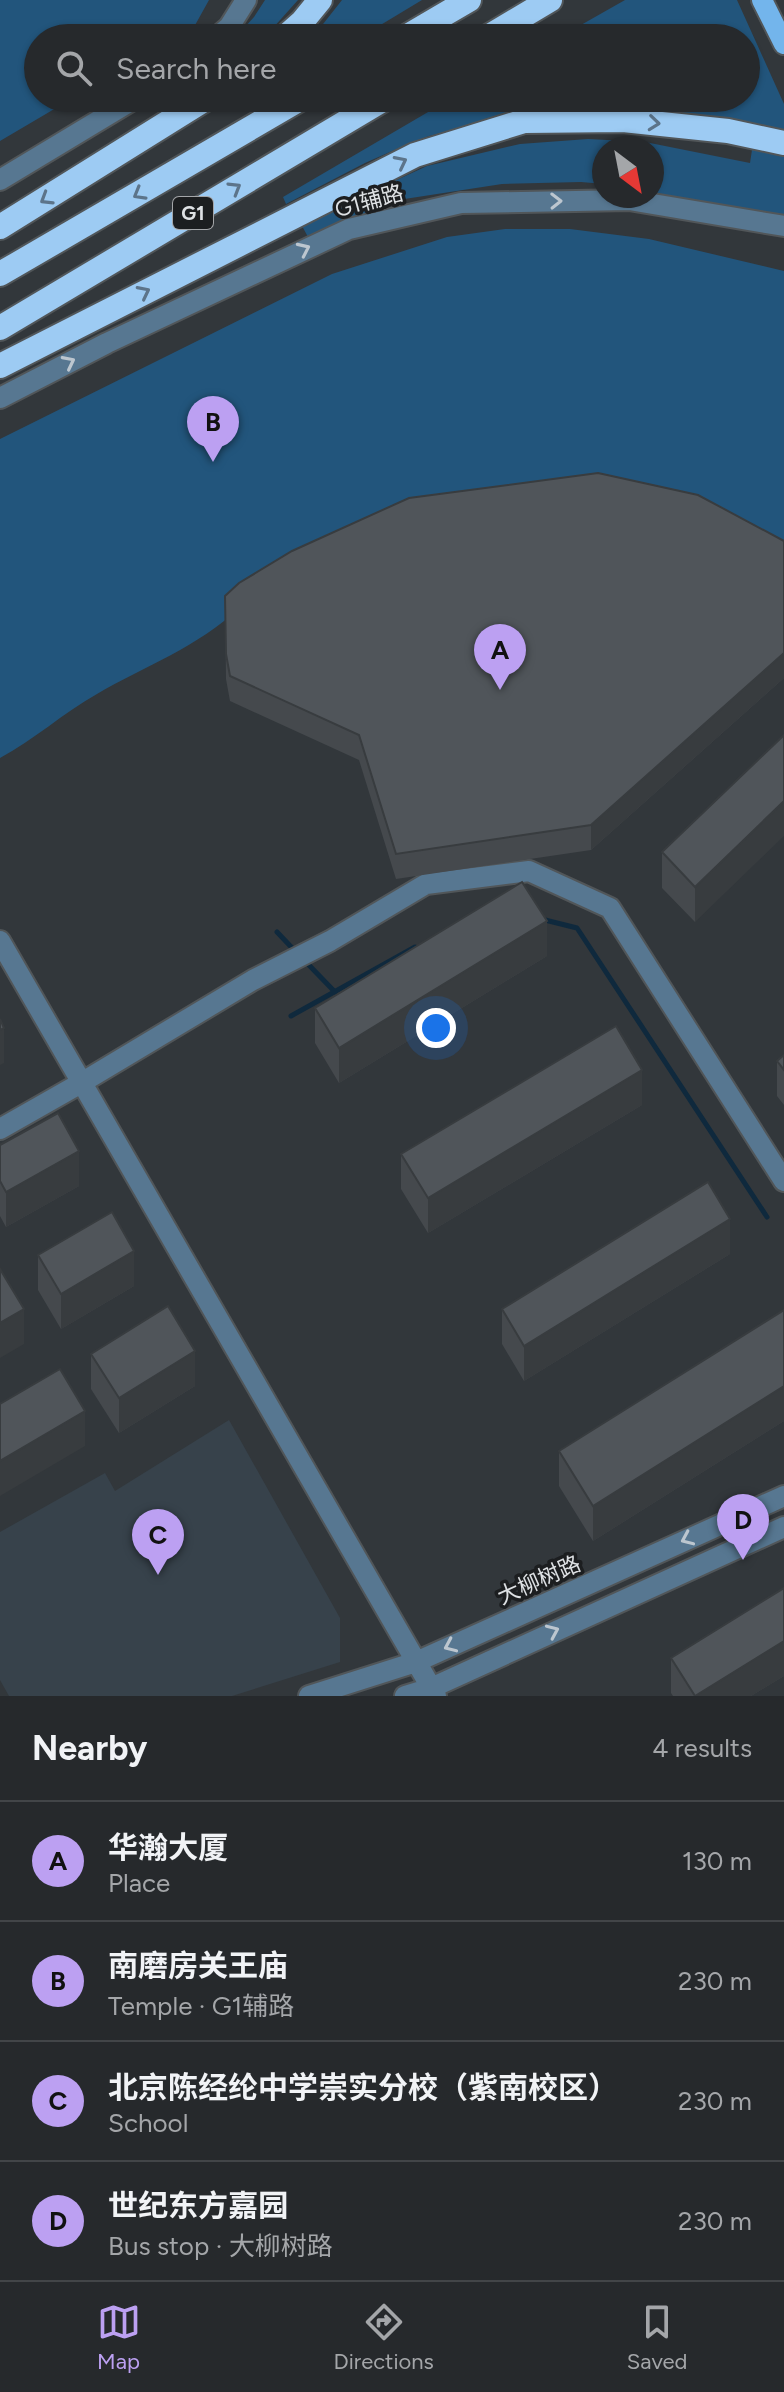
<!DOCTYPE html>
<html lang="en">
<head>
<meta charset="utf-8">
<style>
	body { margin:0; font-family:Figtree,"Noto Sans SC",sans-serif; background:#2e3134; color:#f1f3f6 }
	.compass { position:absolute; left:592px; top:136px; width:72px; height:72px; border-radius:50%; background:#26292c; box-shadow:0 2px 6px #0004; rotate:148deg }
	.you { position:absolute; left:436px; top:1028px; width:28px; height:28px; margin:-20px; border:6px solid #fff; border-radius:50%; background:#1a73e8; box-shadow:0 0 0 12px #1a73e833 }
	.badge { display:grid; place-items:center; width:52px; height:52px; border-radius:50%; background:#bca0f2; color:#111; font-size:26px; font-weight:700 }
	.pin { position:absolute; translate:-50% -66px; filter:drop-shadow(0 2px 4px #0008) }
	.pin::after { content:''; position:absolute; top:42px; width:28px; height:24px; background:inherit; clip-path:polygon(0 0,100% 0,50% 100%) }
	.list { margin:0; padding:0; list-style:none }
	h2 { display:flex; justify-content:space-between; align-items:center; height:104px; margin:0; padding:0 32px; font-size:34px }
	h2 small { font-size:26px; font-weight:400; color:#a4a6a9 }
	.list li { display:grid; grid-template-columns:52px 1fr auto; gap:24px; align-items:center; box-sizing:border-box; height:120px; padding:0 32px; border-top:2px solid #424548 }
	.list b { display:block; font-size:30px; white-space:nowrap }
	.list p { margin:0; font-size:26px; white-space:nowrap; color:#a4a6a9 }
	.list em { font-size:26px; font-style:normal; color:#a4a6a9 }
	.icon { flex:none; width:44px; height:44px; fill:none; stroke:currentColor; stroke-width:2; stroke-linecap:round; stroke-linejoin:round }
	.map { position:relative; flex:none; width:784px; height:1696px; overflow:hidden }
	.search { position:absolute; background:#26292c; box-shadow:0 2px 6px #0004; left:24px; right:24px; top:24px; height:88px; display:flex; align-items:center; gap:20px; box-sizing:border-box; padding:0 28px; border-radius:44px; color:#a4a6a9; font-size:30px }
	.sheet { height:584px; background:#26292c }
	nav { display:flex; justify-content:space-around; align-items:center; box-sizing:border-box; height:112px; border-top:2px solid #424548; background:#26292c; font-size:22px; color:#a4a6a9 }
	nav a { display:grid; justify-items:center; gap:4px }
	nav .on { color:#bca0f2 }
	.map>svg:first-child { display:block }
	.built { fill:#37424b }
	.green { fill:#22557c }
	.lines { fill:none; stroke-linecap:round; stroke-linejoin:round }
	.stream { stroke:#0f293d; stroke-width:5 }
	.minor-casing { stroke:#515659; stroke-width:24 }
	.major-casing { stroke:#515659; stroke-width:24 }
	.highway-casing { stroke:#515659; stroke-width:28 }
	.minor { stroke:#577791; stroke-width:20 }
	.major { stroke:#73b5ec; stroke-width:20 }
	.highway { stroke:#9dcbf3; stroke-width:24 }
	.wall { fill:#45494d }
	.shaded-wall { fill:#383c3f }
	.building { fill:#50555a; stroke:#383c3f; stroke-width:2 }
	.oneway { stroke:#5c748a }
	.oneway2 { stroke:#bcc6cf }
	.labels { text-anchor:middle; dominant-baseline:central; stroke-width:7; stroke-linejoin:round; paint-order:stroke }
	.shield { fill:#1c1e20; stroke:#a4a6a9; stroke-width:2 }
	.shield-label { font-size:20px; font-weight:bold; fill:#dee1e4 }
	.street-label { font-size:22px; fill:#dee1e4; stroke:#1c1e20 }
</style>
</head>
<body>
<div class="map">
<svg width="784" height="1696" viewBox="0 0 784 1696">
	<rect width="100%" height="100%" fill="#32373b"/>
	<path class="built" d="M229,1420L340,1618V1662L232,1696H9L0,1680V1532L105,1473L115,1491Z"/>
	<path class="green" d="M0,0H209L194,27L175,38H38V98H73L0,141Z
		M265,0H298L264,38H235L254,17Z
		M342,0H422L359,38H312Z
		M625,0H737L784,104V220L652,192V148H604V184L581,182L502,184L398,200L308,237L301,224L427,166L520,144L588,139L645,142L750,163L755,130L491,120L429,136L408,144L365,163L286,204L283,197L452,98H746V38H558Z
		M505,229H570L649,239L784,271V566L239,608C198,647 145,666 97,694C63,713 34,740 0,758V439L332,274L447,237Z"/>
	<g class="lines">
		<path class="stream" d="M541,919L577,928L767,1217
			M277,932L295,951
			M305,961L335,992
			M291,1016L415,947"/>
		<defs>
			<path id="minor" d="M216,38L229,27L246,0
				M0,180L136,98
				M0,398L107,343L349,229L461,203L629,200L784,226
				M0,941L436,1696
				M0,1129L81,1083L253,980L330,941L426,884L529,871L610,908L784,1181
				M309,1696L416,1662L784,1496
				M405,1696L431,1688L784,1527"/>
			<path id="major" d="M762,0L784,44"/>
			<path id="highway" d="M284,38L302,22L320,0
				M404,38L469,0
				M486,38L550,0
				M0,227L207,98
				M0,274L302,98
				M0,328L386,98
				M0,366L415,155L524,121L623,120L728,131L784,143"/>
		</defs>
		<use href="#minor" class="minor-casing"/>
		<use href="#major" class="major-casing"/>
		<use href="#highway" class="highway-casing"/>
		<use href="#minor" class="minor"/>
		<use href="#major" class="major"/>
		<use href="#highway" class="highway"/>
	</g>
	<path class="wall" d="M784,541V678L591,850L396,879L359,760L230,701L226,679L225,596Z
		M784,735L695,922L662,888V852Z
		M547,956L339,1083L315,1043V1008Z
		M784,1055V1105L777,1096V1061Z
		M642,1105L428,1233L401,1189V1154Z
		M0,1145L79,1186L6,1227L0,1216Z
		M730,1254L524,1381L502,1344V1309Z
		M38,1255L134,1286L61,1329L38,1290Z
		M784,1310V1421L593,1541L559,1486V1451Z
		M91,1354L195,1386L119,1433L91,1389Z
		M784,1588V1676L751,1696H673L671,1693V1658Z"/>
	<path class="shaded-wall" d="M784,653V678L591,850V825Z
		M784,801V836L695,922V887Z
		M547,921V956L339,1083V1048Z
		M4,1028V1063L0,1065V1030Z
		M642,1070V1105L428,1233V1198Z
		M79,1151V1186L6,1227V1192Z
		M730,1219V1254L524,1381V1346Z
		M134,1251V1286L61,1329V1294Z
		M24,1309V1344L0,1358V1323Z
		M195,1351V1386L119,1433V1398Z
		M784,1386V1421L593,1541V1506Z
		M85,1411V1446L0,1496V1461Z
		M784,1641V1676L751,1696H695Z"/>
	<path class="building" d="M598,473L698,495L784,541V653L591,825L396,854L359,735L230,676L226,654L225,596L239,583L292,551L409,498Z
		M784,735V801L695,887L662,852Z
		M522,882L547,921L339,1048L315,1008Z
		M0,1019L4,1028L0,1030Z
		M616,1026L642,1070L428,1198L401,1154Z
		M784,1055V1070L777,1061Z
		M58,1113L79,1151L6,1192L0,1181V1145Z
		M708,1182L730,1219L524,1346L502,1309Z
		M112,1212L134,1251L61,1294L38,1255Z
		M0,1269L24,1309L0,1323Z
		M168,1306L195,1351L119,1398L91,1354Z
		M784,1310V1386L593,1506L559,1451Z
		M60,1369L85,1411L0,1461V1404Z
		M784,1588V1641L695,1696L671,1658Z"/>
	<defs><path id="oneway-chevron" d="M-2-3.5L2.5 0L-2 3.5" fill="none" stroke-width="1.6" stroke-linecap="round" stroke-linejoin="round" transform="scale(2)"/></defs>
	<g class="oneway">
		<use href="#oneway-chevron" transform="translate(654 123) rotate(6)"/>
		<use href="#oneway-chevron" transform="translate(401 162) rotate(-27)"/>
		<use href="#oneway-chevron" transform="translate(235 188) rotate(-31)"/>
		<use href="#oneway-chevron" transform="translate(139 194) rotate(150)"/>
		<use href="#oneway-chevron" transform="translate(46 199) rotate(148)"/>
		<use href="#oneway-chevron" transform="translate(144 292) rotate(-27)"/>
	</g>
	<g class="oneway2">
		<use href="#oneway-chevron" transform="translate(556 201) rotate(-1)"/>
		<use href="#oneway-chevron" transform="translate(304 249) rotate(-25)"/>
		<use href="#oneway-chevron" transform="translate(69 362) rotate(-27)"/>
		<use href="#oneway-chevron" transform="translate(687 1539) rotate(156)"/>
		<use href="#oneway-chevron" transform="translate(553 1631) rotate(-24)"/>
		<use href="#oneway-chevron" transform="translate(450 1646) rotate(156)"/>
	</g>
	<g class="labels">
		<rect class="shield" x="173" y="197" width="40" height="32" rx="6"/>
		<g class="shield-label">
			<text x="193" y="213">G1</text>
		</g>
		<g class="street-label">
			<text transform="translate(369 201) rotate(-15)">G1辅路</text>
			<text transform="translate(539 1580) rotate(-24)">大柳树路</text>
		</g>
	</g>
</svg>
<svg class="compass" viewBox="-18 -18 36 36"><path d="M0-13l5 13h-10z" fill="#e53935"/><path d="M0 13l5-13h-10z" fill="#a4a6a9"/></svg>
<div class="you"></div>
<div class="pin badge" style="left:500px;top:690px">A</div>
<div class="pin badge" style="left:213px;top:462px">B</div>
<div class="pin badge" style="left:158px;top:1575px">C</div>
<div class="pin badge" style="left:743px;top:1560px">D</div>
<div class="search"><svg class="icon" aria-label="search" viewBox="0 0 24 24"><circle cx="10" cy="10" r="6"/><path d="M15 15l6 6"/></svg>Search here</div>
</div>
<section class="sheet">
<h2>Nearby<small>4 results</small></h2>
<ul class="list">
<li><span class="badge">A</span><div><b>华瀚大厦</b><p>Place</p></div><em>130 m</em></li>
<li><span class="badge">B</span><div><b>南磨房关王庙</b><p>Temple · G1辅路</p></div><em>230 m</em></li>
<li><span class="badge">C</span><div><b>北京陈经纶中学崇实分校（紫南校区）</b><p>School</p></div><em>230 m</em></li>
<li><span class="badge">D</span><div><b>世纪东方嘉园</b><p>Bus stop · 大柳树路</p></div><em>230 m</em></li>
</ul>
</section>
<nav>
<a class="on"><svg class="icon" aria-label="map" viewBox="0 0 24 24"><path d="M3 6l6-2 6 2 6-2v14l-6 2-6-2-6 2zM9 4v14M15 6v14"/></svg>Map</a>
<a><svg class="icon" aria-label="directions" viewBox="0 0 24 24"><path d="M12 3l9 9-9 9-9-9zM9 14v-3h6M13 9l2 2-2 2"/></svg>Directions</a>
<a><svg class="icon" aria-label="saved" viewBox="0 0 24 24"><path d="M7 4h10v16l-5-4-5 4z"/></svg>Saved</a>
</nav>
</body>
</html>
